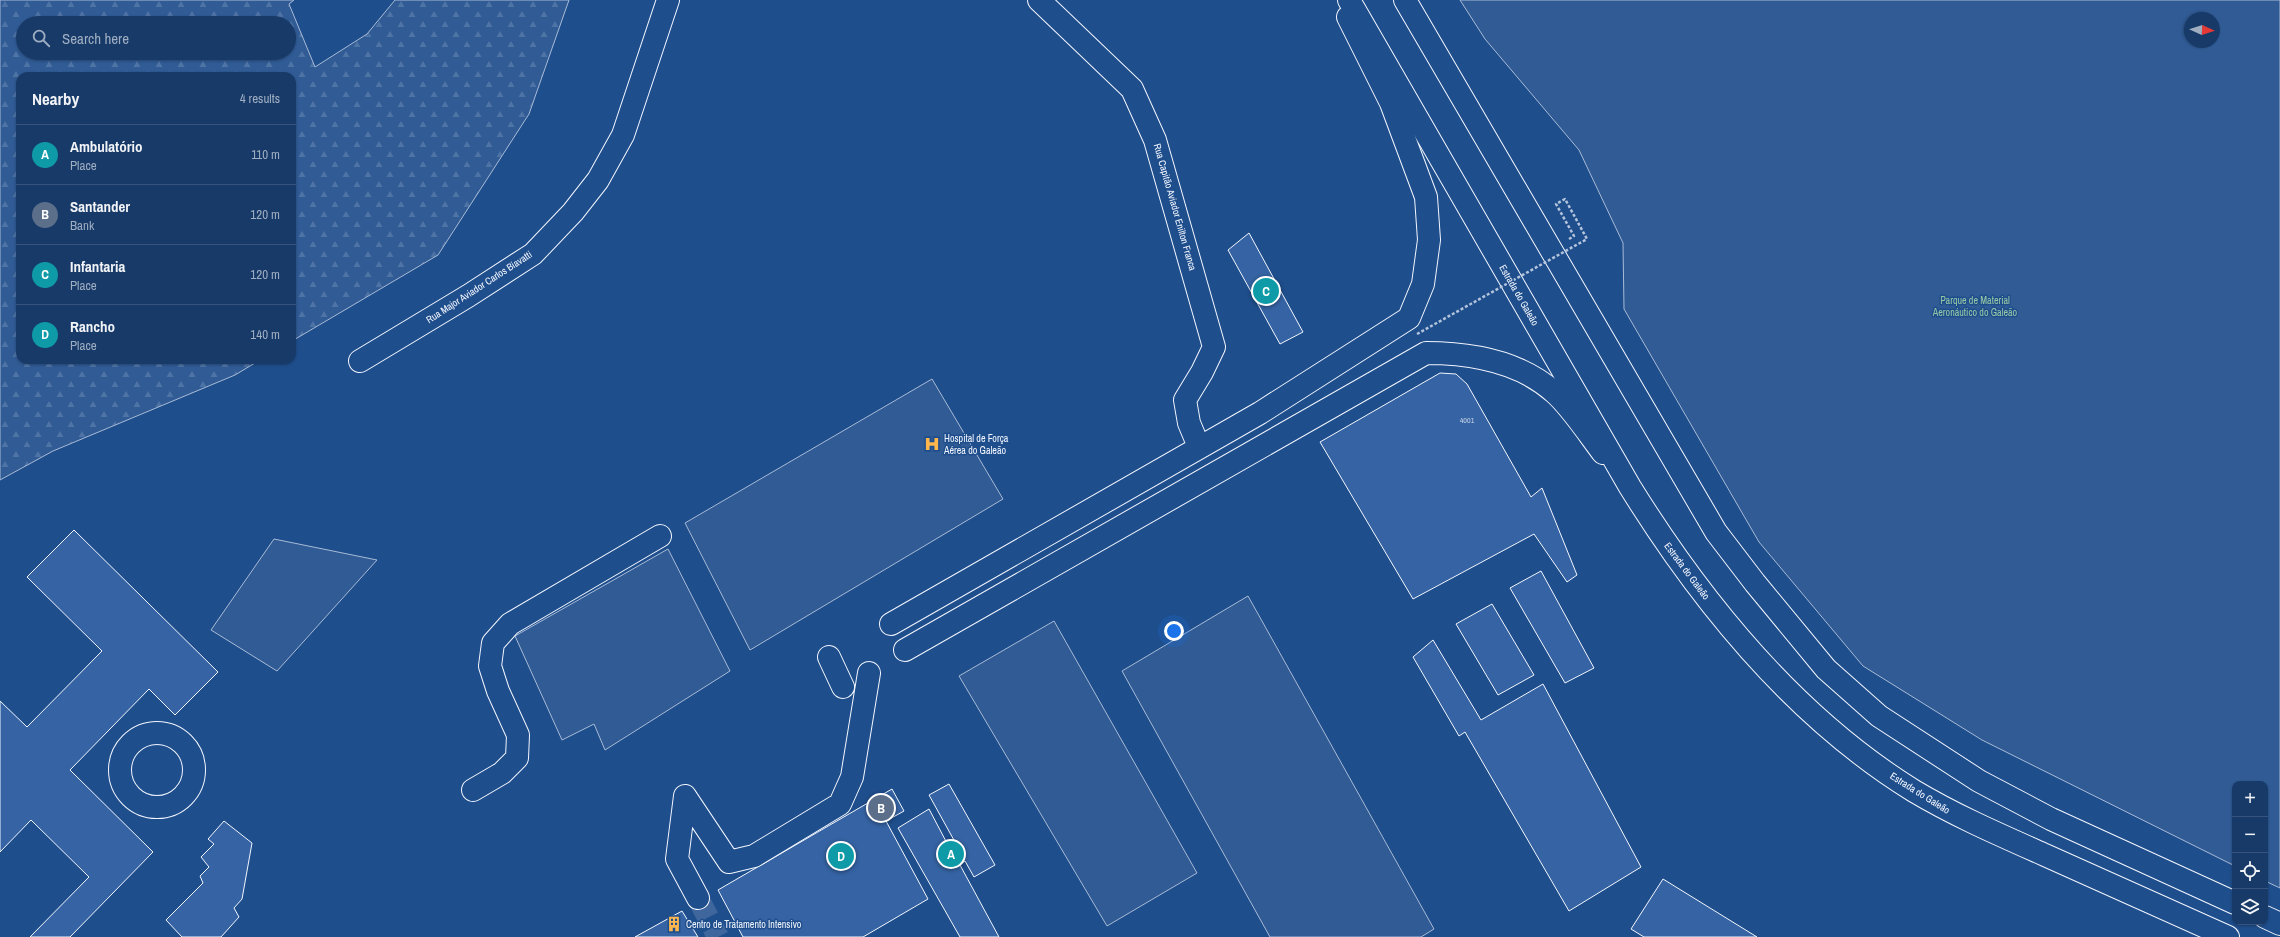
<!DOCTYPE html>
<html lang="en">
<head>
<meta charset="utf-8">
<style>
	body { margin:0; font-family:"Archivo Narrow",sans-serif; background:#244571; color:#f1f3f6 }
	.controls { position:absolute; right:12px; bottom:12px; display:grid; overflow:hidden; border-radius:8px; box-shadow:0 1px 3px #0004 }
	.controls button { width:36px; height:36px; display:grid; place-items:center; padding:0; border:0; border-bottom:1px solid #36547d; background:#173a69; color:#f1f3f6; font:20px sans-serif }
	.compass { position:absolute; left:2184px; top:12px; width:36px; height:36px; border-radius:50%; background:#173a69; box-shadow:0 1px 3px #0004; rotate:93deg }
	.you { position:absolute; left:1174px; top:631px; width:14px; height:14px; margin:-10px; border:3px solid #fff; border-radius:50%; background:#1a73e8; box-shadow:0 0 0 6px #1a73e833 }
	.badge { display:grid; place-items:center; width:26px; height:26px; border-radius:50%; background:#e797bd; color:#fff; font-size:13px; font-weight:700 }
	.pin { position:absolute; translate:-50% -50%; border:2px solid #fff; box-shadow:0 1px 4px #0006 }
	.list { margin:0; padding:0; list-style:none }
	h2 { display:flex; justify-content:space-between; align-items:center; height:52px; margin:0; padding:0 16px; font-size:17px }
	h2 small { font-size:13px; font-weight:400; color:#9eadc0 }
	.list li { display:grid; grid-template-columns:26px 1fr auto; gap:12px; align-items:center; box-sizing:border-box; height:60px; padding:0 16px; border-top:1px solid #36547d }
	.list b { display:block; font-size:15px; white-space:nowrap }
	.list p { margin:0; font-size:13px; white-space:nowrap; color:#9eadc0 }
	.list em { font-size:13px; font-style:normal; color:#9eadc0 }
	.icon { flex:none; width:22px; height:22px; fill:none; stroke:currentColor; stroke-width:2; stroke-linecap:round; stroke-linejoin:round }
	.map { position:relative; flex:none; width:2280px; height:937px; overflow:hidden }
	.search { position:absolute; background:#173a69; box-shadow:0 1px 3px #0004; left:16px; top:16px; width:280px; height:44px; display:flex; align-items:center; gap:10px; box-sizing:border-box; padding:0 14px; border-radius:22px; color:#9eadc0; font-size:15px }
	.panel { position:absolute; background:#173a69; box-shadow:0 1px 3px #0004; left:16px; top:72px; width:280px; height:292px; border-radius:12px }
	.map>svg:first-child { display:block }
	.forest { fill:url(#forest-firs); stroke:#a8bbd7; fill-rule:evenodd }
	.built { fill:#305b95; stroke:#a8bbd7; fill-rule:evenodd }
	.building { fill:#3563a3; stroke:#f2f6ff }
	.lines { fill:none; stroke-linecap:round; stroke-linejoin:round }
	.minor-tunnel { stroke:#3f679d; stroke-width:22; stroke-dasharray:22 11; stroke-linecap:butt }
	.minor-casing { stroke:#f2f6ff; stroke-width:24 }
	.major-casing { stroke:#f2f6ff; stroke-width:24 }
	.path { stroke:#b3c4dc; stroke-width:2.5; stroke-dasharray:3 2; stroke-linecap:butt }
	.minor { stroke:#1f4e8c; stroke-width:22 }
	.major { stroke:#1f4e8c; stroke-width:22 }
	.path-bridge { stroke:#b3c4dc; stroke-width:2.5; stroke-dasharray:3 2; stroke-linecap:butt }
	.labels { text-anchor:middle; dominant-baseline:central; stroke-width:3; stroke-linejoin:round; paint-order:stroke }
	.number-label { font-size:8px; fill:#c3d1e8 }
	.street-label { font-size:10px; fill:#f2f6ff; stroke:#1f4e8c }
	.park-label { font-size:10px; fill:#97c8a6; stroke:#1f4e8c }
	.poi-label { font-size:10px; fill:#f2f6ff; stroke:#1f4e8c; text-anchor:start }
</style>
</head>
<body>
<div class="map">
<svg width="2280" height="937" viewBox="0 0 2280 937">
	<defs>
		<pattern id="forest-firs" width="22" height="20" patternUnits="userSpaceOnUse"><rect width="22" height="20" fill="#305b95"/><path d="M5 1l3.5 6h-7zM16 11l3.5 6h-7z" fill="#4e73a5"/></pattern>
	</defs>
	<rect width="100%" height="100%" fill="#1f4e8c"/>
	<path class="forest" d="M0,0H294L289,4L315,67L367,34L395,0H569L529,114L438,255L292,341V76H20V360H260L235,375L53,451L0,480ZM23,23H289V53H23Z"/>
	<path class="built" d="M1460,0H2280V888L2265,881V784H2235V866L1982,740L1863,666L1759,542L1624,309L1623,243L1579,150L1485,39ZM2190,18H2214V42H2190Z
		M932,379L1003,499L750,650L685,523Z
		M274,539L377,560L277,671L211,630Z
		M668,549L730,671L605,750L594,724L562,740L515,636Z
		M1248,596L1434,929L1421,937H1270L1122,671Z
		M1054,621L1197,873L1107,926L959,676Z"/>
	<path class="building" d="M1249,233L1303,332L1280,344L1228,250Z
		M1440,373L1456,374L1467,384L1531,497L1542,488L1577,575L1567,582L1534,534L1413,599L1320,442Z
		M74,530L218,672L175,715L149,689L70,770L153,852L70,937H30L89,877L31,820L0,852V701L27,727L102,651L27,577Z
		M1541,571L1594,668L1565,683L1510,588Z
		M1492,604L1534,675L1498,695L1456,624Z
		M1433,640L1481,720L1543,684L1641,867L1569,911L1465,732L1459,736L1413,657Z
		M949,784L995,865L974,877L965,861L960,865L999,937H960L898,828L929,809L949,847L955,842L929,795Z
		M892,789L904,811L886,821L928,899L863,937H743L718,890Z
		M224,821L252,843L242,899L234,908L239,917L221,937H182L166,920L203,883L200,876L209,867L201,857L214,844L208,839Z
		M1663,879L1757,937H1644L1631,929Z
		M682,911L698,937H635Z"/>
	<g class="lines">
		<path class="minor-tunnel" d="M698,898L718,937"/>
		<defs>
			<path id="minor" d="M1039,0L1132,89L1155,140L1214,347L1202,372L1185,400L1189,423L1199,447
				M360,361L468,296L533,254L573,212L598,180L623,135L668,0
				M891,624L1260,413L1409,318L1423,284L1429,240L1426,197L1391,103L1348,17
				M905,650L1426,353C1471,353 1521,362 1555,393C1571,407 1590,436 1603,453
				M829,657L843,687
				M120 770a37 37 0 1 1 74 0a37 37 0 1 1-74 0Z
				M473,790L502,773L517,758L518,735L498,691L490,666L493,643L510,624L660,536
				M685,796L729,862L754,856L840,804L852,777L869,673
				M685,796L677,859L698,898"/>
			<path id="major" d="M1349,0L1630,487C1702,603 1796,718 1914,791C1956,816 2000,835 2045,855C2106,882 2167,910 2228,937
				M1405,0L1716,532L1755,583L1826,669L1879,716L1979,781L2051,819L2235,903
				M2265,917L2280,924"/>
		</defs>
		<use href="#minor" class="minor-casing"/>
		<use href="#major" class="major-casing"/>
		<path class="path" d="M1569,239L1574,236L1556,204L1565,199L1587,239"/>
		<use href="#minor" class="minor"/>
		<use href="#major" class="major"/>
		<path class="path-bridge" d="M1417,334L1587,239"/>
	</g>
	<defs>
		<symbol id="hospital-bare" viewBox="-9 -9 18 18"><path d="M-5-5h3v3.5h4V-5h3V5h-3V1.5h-4V5h-3Z" fill="#ffb74d" stroke="#1f4e8c" stroke-width="2.5" paint-order="stroke"/></symbol>
		<symbol id="building-bare" viewBox="-9 -9 18 18"><path d="M-4-6H4V6H1V3H-1V6H-4ZM-2.5-4.3h1.7v1.8h-1.7ZM.8-4.3h1.7v1.8H.8ZM-2.5-1h1.7V.8h-1.7ZM.8-1h1.7V.8H.8Z" fill="#ffb74d" stroke="#1f4e8c" stroke-width="2.5" paint-order="stroke"/></symbol>
	</defs>
	<g fill-rule="evenodd">
		<use href="#hospital-bare" x="921" y="433" width="22" height="22"/>
		<use href="#building-bare" x="663" y="913" width="22" height="22"/>
	</g>
	<g class="labels">
		<g class="number-label">
			<text x="1467" y="420">4001</text>
		</g>
		<g class="street-label">
			<text transform="translate(1175 207) rotate(74)">Rua Capitão Aviador Enilton Franca</text>
			<text transform="translate(479 287) rotate(-33)">Rua Major Aviador Carlos Biavatti</text>
			<text transform="translate(1519 295) rotate(60)">Estrada do Galeão</text>
			<text transform="translate(1687 571) rotate(53)">Estrada do Galeão</text>
			<text transform="translate(1920 793) rotate(32)">Estrada do Galeão</text>
		</g>
		<g class="park-label">
			<text x="1975" y="300">Parque de Material<tspan x="1975" dy="12">Aeronáutico do Galeão</tspan></text>
		</g>
		<g class="poi-label">
			<text x="944" y="438">Hospital de Força<tspan x="944" dy="12">Aérea do Galeão</tspan></text>
			<text x="686" y="924">Centro de Tratamento Intensivo</text>
		</g>
	</g>
</svg>
<div class="controls">
<button>+</button>
<button>−</button>
<button><svg class="icon" aria-label="locate" viewBox="0 0 24 24"><circle cx="12" cy="12" r="6"/><path d="M12 2v4M12 18v4M2 12h4M18 12h4"/></svg></button>
<button><svg class="icon" aria-label="layers" viewBox="0 0 24 24"><path d="M12 4l9 5-9 5-9-5zM3 14l9 5 9-5"/></svg></button>
</div>
<svg class="compass" viewBox="-18 -18 36 36"><path d="M0-13l5 13h-10z" fill="#e53935"/><path d="M0 13l5-13h-10z" fill="#9eadc0"/></svg>
<div class="you"></div>
<div class="pin badge" style="left:951px;top:854px;background:#0f9aa8">A</div>
<div class="pin badge" style="left:881px;top:808px;background:#5c6f8a">B</div>
<div class="pin badge" style="left:1266px;top:291px;background:#0f9aa8">C</div>
<div class="pin badge" style="left:841px;top:856px;background:#0f9aa8">D</div>
<div class="search"><svg class="icon" aria-label="search" viewBox="0 0 24 24"><circle cx="10" cy="10" r="6"/><path d="M15 15l6 6"/></svg>Search here</div>
<section class="panel">
<h2>Nearby<small>4 results</small></h2>
<ul class="list">
<li><span class="badge" style="background:#0f9aa8">A</span><div><b>Ambulatório</b><p>Place</p></div><em>110 m</em></li>
<li><span class="badge" style="background:#5c6f8a">B</span><div><b>Santander</b><p>Bank</p></div><em>120 m</em></li>
<li><span class="badge" style="background:#0f9aa8">C</span><div><b>Infantaria</b><p>Place</p></div><em>120 m</em></li>
<li><span class="badge" style="background:#0f9aa8">D</span><div><b>Rancho</b><p>Place</p></div><em>140 m</em></li>
</ul>
</section>
</div>
</body>
</html>
